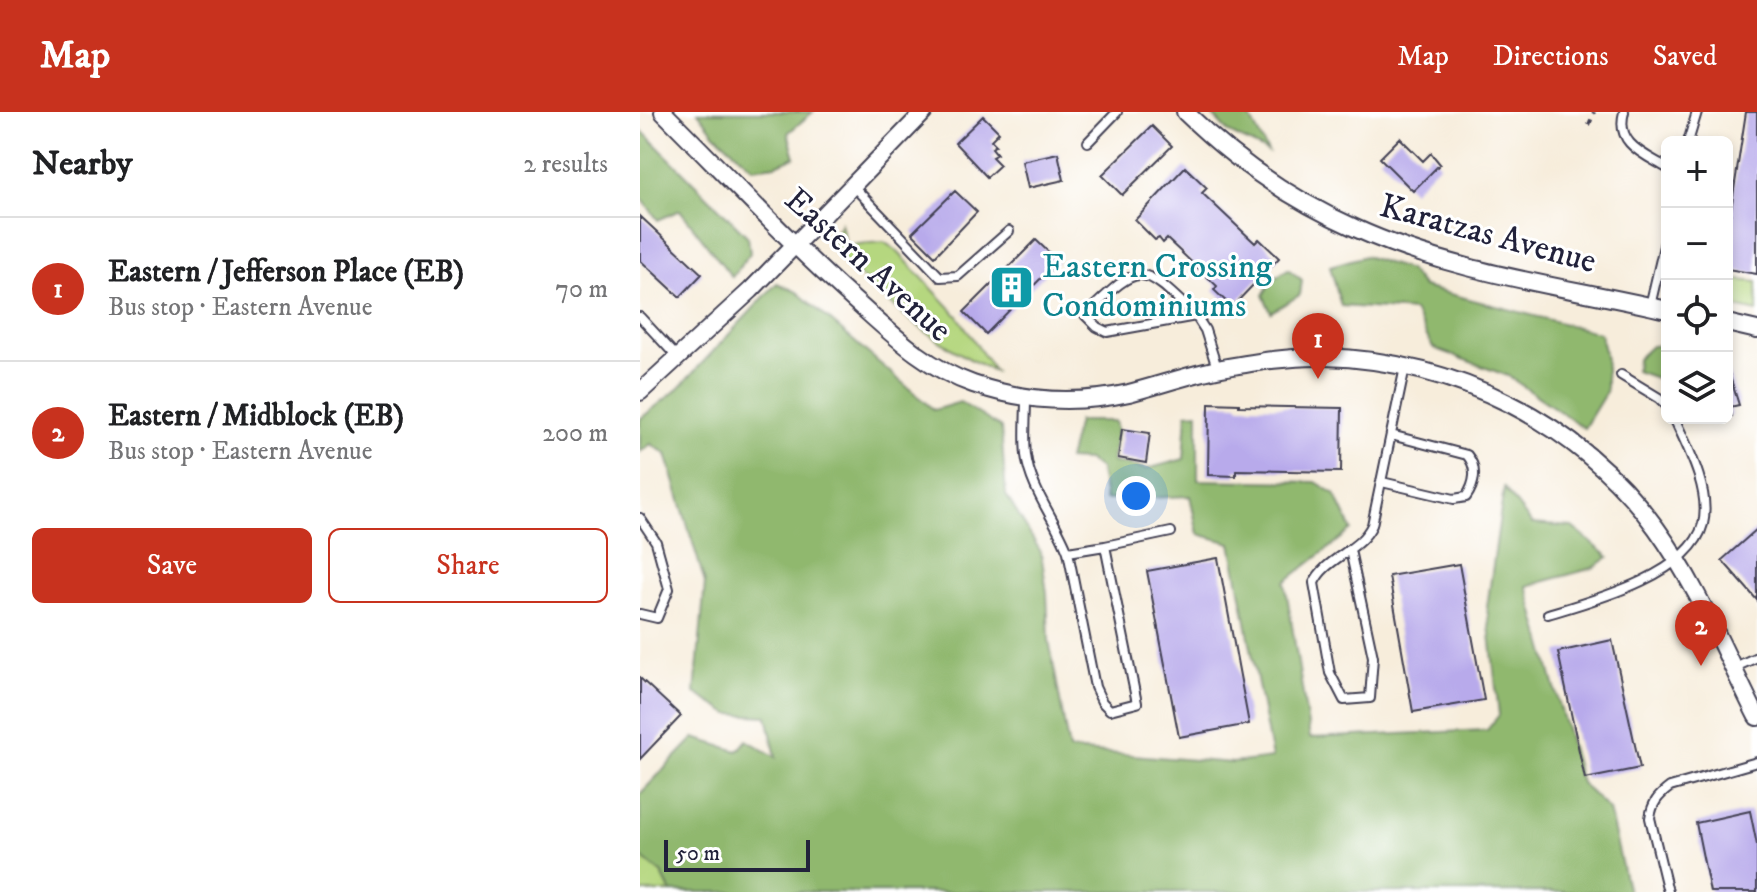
<!DOCTYPE html>
<html lang="en">
<head>
<meta charset="utf-8">
<style>
	body { margin:0; font-family:"IM FELL DW Pica",serif; background:#f2f2f2; color:#202124 }
	.controls { position:absolute; right:24px; top:24px; display:grid; overflow:hidden; border-radius:12px; box-shadow:0 4px 12px #0003 }
	.controls button { width:72px; height:72px; display:grid; place-items:center; padding:0; border:0; border-bottom:2px solid #e0e0e0; background:#fff; color:#202124; font:40px sans-serif }
	.scale { position:absolute; left:24px; bottom:20px; width:146px; box-sizing:border-box; padding-left:8px; border:4px solid #22223b; border-top:0; font-size:22px; line-height:28px; white-space:nowrap; color:#22223b; -webkit-text-stroke:6px #fff; paint-order:stroke }
	.you { position:absolute; left:496px; top:384px; width:28px; height:28px; margin:-20px; border:6px solid #fff; border-radius:50%; background:#1a73e8; box-shadow:0 0 0 12px #1a73e833 }
	.badge { display:grid; place-items:center; width:52px; height:52px; border-radius:50%; background:#c8321e; color:#fff; font-size:26px; font-weight:700 }
	.pin { position:absolute; translate:-50% -66px; filter:drop-shadow(0 2px 4px #0008) }
	.pin::after { content:''; position:absolute; top:42px; width:28px; height:24px; background:inherit; clip-path:polygon(0 0,100% 0,50% 100%) }
	.list { margin:0; padding:0; list-style:none }
	h2 { display:flex; justify-content:space-between; align-items:center; height:104px; margin:0; padding:0 32px; font-size:34px }
	h2 small { font-size:26px; font-weight:400; color:#757577 }
	.list li { display:grid; grid-template-columns:52px 1fr auto; gap:24px; align-items:center; box-sizing:border-box; height:144px; padding:0 32px; border-top:2px solid #e0e0e0 }
	.list b { display:block; font-size:30px; white-space:nowrap }
	.list p { margin:0; font-size:26px; white-space:nowrap; color:#757577 }
	.list em { font-size:26px; font-style:normal; color:#757577 }
	.actions { display:flex; gap:16px; padding:24px 32px }
	.actions a { flex:1; padding:18px 0; border:2px solid #c8321e; border-radius:12px; text-align:center; font-size:28px; color:#c8321e }
	.actions .main { background:#c8321e; color:#fff }
	.icon { flex:none; width:44px; height:44px; fill:none; stroke:currentColor; stroke-width:2; stroke-linecap:round; stroke-linejoin:round }
	.map { position:relative; flex:none; width:1117px; height:780px; overflow:hidden }
	header { display:flex; align-items:center; gap:48px; box-sizing:border-box; height:112px; padding:0 40px; background:#c8321e; color:#fff }
	header strong { font-size:38px }
	nav { display:flex; gap:44px; margin-inline-start:auto; font-size:28px }
	main { display:flex }
	aside { flex:1; background:#fff }
	.map>svg:first-child { display:block }
	.green { fill:#b5d77f; stroke:#6c7c5d; stroke-width:2 }
	.forest { fill:#90b86e; stroke:#596d54; stroke-width:2 }
	.building { fill:#b8aaeb }
	.lines { fill:none; stroke-linecap:round; stroke-linejoin:round }
	.lane-casing { stroke:#424053; stroke-width:12 }
	.street-casing { stroke:#424053; stroke-width:20 }
	.path { stroke:#424053; stroke-width:4; stroke-dasharray:6 6; stroke-linecap:butt }
	.lane { stroke:#fff; stroke-width:8 }
	.street { stroke:#fff; stroke-width:16 }
	.labels { text-anchor:middle; dominant-baseline:central; stroke-width:6; stroke-linejoin:round; paint-order:stroke }
	.street-label { font-size:34px; fill:#22223b; stroke:#fff }
	.culture-label { font-size:34px; fill:#0d838f; stroke:#fff; text-anchor:start }
</style>
</head>
<body>
<header>
<strong>Map</strong>
<nav><a>Map</a><a>Directions</a><a>Saved</a></nav>
</header>
<main>
<aside>
<h2>Nearby<small>2 results</small></h2>
<ul class="list">
<li><span class="badge">1</span><div><b>Eastern / Jefferson Place (EB)</b><p>Bus stop · Eastern Avenue</p></div><em>70 m</em></li>
<li><span class="badge">2</span><div><b>Eastern / Midblock (EB)</b><p>Bus stop · Eastern Avenue</p></div><em>200 m</em></li>
</ul>
<div class="actions"><a class="main">Save</a><a>Share</a></div>
</aside>
<div class="map">
<svg width="1117" height="780" viewBox="0 0 1117 780">
	<rect width="100%" height="100%" fill="#fff"/>
	<filter id="ink" filterUnits="userSpaceOnUse"><feTurbulence type="fractalNoise" baseFrequency=".0125" numOctaves="2"/><feDisplacementMap in="SourceGraphic" scale="16" xChannelSelector="R" yChannelSelector="G"/><feConvolveMatrix kernelMatrix="1 2 1 2 8 2 1 2 1" color-interpolation-filters="sRGB"/></filter>
	<filter id="wash" filterUnits="userSpaceOnUse"><feTurbulence type="fractalNoise" baseFrequency=".006" numOctaves="4" result="noise"/><feDisplacementMap in="SourceGraphic" scale="32" xChannelSelector="R" yChannelSelector="G"/><feGaussianBlur stdDeviation="1.8" result="paint"/><feColorMatrix in="noise" values="0 0 0 0 0 0 0 0 0 0 0 0 0 0 0 0 0 1.4 0 .05"/><feComposite in="paint" operator="in"/></filter>
	<g filter="url(#wash)">
		<rect width="100%" height="100%" fill="#f7eddb"/>
		<path class="green" d="M201,111L206,133L244,130L256,138L318,204L354,259C287,229 247,189 194,140V124Z
			M1087,167L1117,170V200L1087,193Z
			M0,744L22,762L31,780H0Z"/>
		<path class="forest" d="M58,0H173L148,21L155,45L136,53L113,56L75,22Z
			M569,0H607L628,40L589,21Z
			M0,17L108,125L110,141L92,165L40,98L18,108L0,84Z
			M725,144L769,158L783,175L960,221L966,248V280L944,316L868,264L793,236L774,199L701,194L690,154Z
			M648,157L662,168L660,183L631,200L623,183L632,168Z
			M137,171L157,180L294,298L320,290L361,316L366,383L401,440L407,481L409,528L429,638L593,651L632,646L591,431L558,422L550,384L465,388L460,357L447,348L428,347L438,309H475L477,319L472,350L507,357L544,347L547,301L558,300V368L676,370L695,382L712,418L645,470L670,626L847,618L859,603L847,495L864,376L892,412L932,415L969,445L953,456L887,474L941,671L969,698L988,780H31L22,762L0,744V682L54,626L98,639L107,628L136,645L127,604L89,602L55,581L65,471L26,342L11,332L0,340V307L39,276Z
			M1027,233V270L996,259L997,247L1011,234Z"/>
		<g id="blocks">
			<path class="building" d="M1106,0H1117V162L1087,157V123Z
				M343,4L359,20L351,28L356,33L352,36L357,42L352,45L360,53L347,65L315,31Z
				M512,14L532,34L482,83L462,63Z
				M760,26L783,49L791,41L800,52L773,79L740,46Z
				M418,41L424,68L388,76L382,49Z
				M545,55L567,76L562,81L615,131L619,127L639,146L592,195L574,178L577,174L527,127L523,131L519,126L515,128L495,108Z
				M315,79L337,100L295,144L272,121Z
				M0,104L62,162L40,185L0,148Z
				M396,128L418,149L346,222L324,200Z
				M1087,255L1099,293L1090,295L1092,304L1087,305Z
				M569,291L599,292V294L702,296L701,360L596,358V364L568,363Z
				M482,317L510,321L506,351L478,346Z
				M1117,417V488L1082,448Z
				M578,446L609,612L539,625L507,459Z
				M819,452L844,588L773,600L749,464Z
				M972,528L1000,656L945,667L918,540Z
				M0,566L41,604L0,647Z
				M1110,699L1117,733V780H1070L1056,711Z"/>
		</g>
	</g>
	<g filter="url(#ink)">
		<use href="#blocks" fill-opacity="0" stroke="#424053" stroke-width="2"/>
		<g class="lines">
			<defs>
				<path id="lane" d="M984,0C975,32 1004,42 1027,56
					M448,30L477,0
					M1048,30L1057,0
					M213,74L300,165L318,164L369,119
					M1010,194L1027,121
					M556,204C499,149 501,150 445,203L457,215L467,220L556,204L565,218L577,256
					M0,205L37,245
					M981,263L1019,286L1027,294
					M386,287C386,305 384,324 386,343C390,377 416,408 428,440L455,575L462,590L470,598L497,591L465,434L428,440
					M742,370L814,387L826,385C835,372 838,356 827,343L751,323
					M0,406L16,430L29,477L17,506L0,502
					M465,434L531,420
					M710,438L733,545L730,586L704,588L690,561L674,471C685,446 720,439 732,413L765,255
					M908,502C952,489 1050,463 1063,412C1071,379 1048,336 1034,306
					M1093,556L1117,545
					M1028,780L1010,706C1012,691 1018,684 1030,675L1117,650"/>
				<path id="street" d="M23,0C87,64 148,129 215,189C251,221 286,256 333,272C385,290 435,293 489,281C520,273 551,262 582,256C616,250 651,244 685,245C816,249 939,310 1016,416C1058,474 1085,542 1117,605
					M545,0C594,48 652,88 715,116C813,161 923,174 1027,198
					M1087,211L1117,218
					M0,280L111,178L284,0"/>
			</defs>
			<use href="#lane" class="lane-casing"/>
			<use href="#street" class="street-casing"/>
			<path class="path" d="M949,13L954,0"/>
			<use href="#lane" class="lane"/>
			<use href="#street" class="street"/>
		</g>
	</g>
	<defs>
		<symbol id="building-square" viewBox="-11 -11 22 22"><rect x="-9" y="-9" width="18" height="18" rx="4" fill="#0f9aa8" stroke="#fff"/><path d="M-4-6H4V6H1V3H-1V6H-4ZM-2.5-4.3h1.7v1.8h-1.7ZM.8-4.3h1.7v1.8H.8ZM-2.5-1h1.7V.8h-1.7ZM.8-1h1.7V.8H.8Z" fill="#fff"/></symbol>
	</defs>
	<g fill-rule="evenodd">
		<use href="#building-square" x="346" y="150" width="51" height="51"/>
	</g>
	<g class="labels">
		<g class="street-label">
			<text transform="translate(848 122) rotate(15)">Karatzas Avenue</text>
			<text transform="translate(228 153) rotate(42)">Eastern Avenue</text>
		</g>
		<g class="culture-label">
			<text x="402" y="155">Eastern Crossing<tspan x="402" dy="39">Condominiums</tspan></text>
		</g>
	</g>
</svg>
<div class="controls">
<button>+</button>
<button>−</button>
<button><svg class="icon" aria-label="locate" viewBox="0 0 24 24"><circle cx="12" cy="12" r="6"/><path d="M12 2v4M12 18v4M2 12h4M18 12h4"/></svg></button>
<button><svg class="icon" aria-label="layers" viewBox="0 0 24 24"><path d="M12 4l9 5-9 5-9-5zM3 14l9 5 9-5"/></svg></button>
</div>
<div class="scale">50 m</div>
<div class="you"></div>
<div class="pin badge" style="left:678px;top:267px">1</div>
<div class="pin badge" style="left:1061px;top:554px">2</div>
</div>
</main>
</body>
</html>
